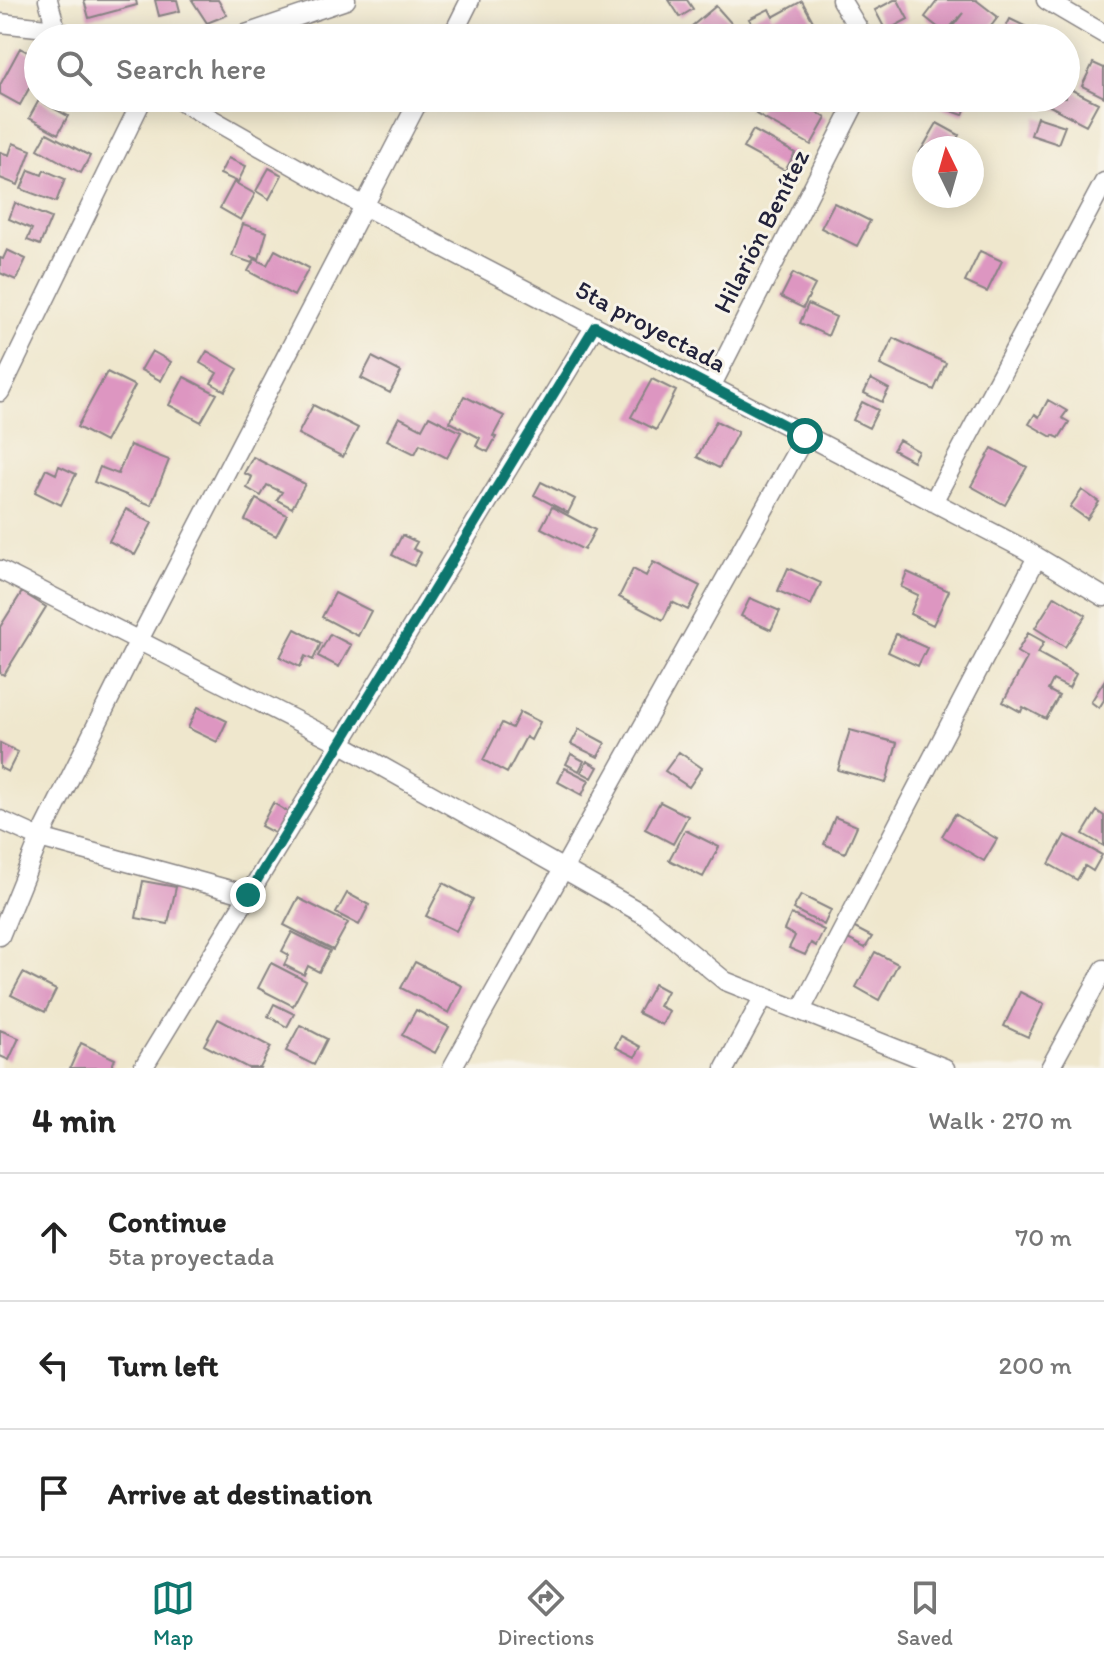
<!DOCTYPE html>
<html lang="en">
<head>
<meta charset="utf-8">
<style>
	body { margin:0; font-family:Itim,sans-serif; background:#f2f2f2; color:#222 }
	.compass { position:absolute; left:912px; top:136px; width:72px; height:72px; border-radius:50%; background:#fff; box-shadow:0 4px 20px #0003; rotate:355deg }
	.stop { position:absolute; width:24px; height:24px; margin:-18px; border:6px solid #0f766e; border-radius:50%; background:#fff }
	.stop.end { background:#0f766e; border-color:#fff; box-shadow:0 2px 8px #0008 }
	.list { margin:0; padding:0; list-style:none }
	h2 { display:flex; justify-content:space-between; align-items:center; height:104px; margin:0; padding:0 32px; font-size:34px }
	h2 small { font-size:26px; font-weight:400; color:#767676 }
	.list li { display:grid; grid-template-columns:52px 1fr auto; gap:24px; align-items:center; box-sizing:border-box; height:128px; padding:0 32px; border-top:2px solid #e0e0e0 }
	.list b { display:block; font-size:30px; white-space:nowrap }
	.list p { margin:0; font-size:26px; white-space:nowrap; color:#767676 }
	.list em { font-size:26px; font-style:normal; color:#767676 }
	.icon { flex:none; width:44px; height:44px; fill:none; stroke:currentColor; stroke-width:2; stroke-linecap:round; stroke-linejoin:round }
	.map { position:relative; flex:none; width:1104px; height:1068px; overflow:hidden }
	.search { position:absolute; background:#fff; box-shadow:0 4px 20px #0003; left:24px; right:24px; top:24px; height:88px; display:flex; align-items:center; gap:20px; box-sizing:border-box; padding:0 28px; border-radius:44px; color:#767676; font-size:30px }
	.sheet { height:488px; background:#fff }
	nav { display:flex; justify-content:space-around; align-items:center; box-sizing:border-box; height:112px; border-top:2px solid #e0e0e0; background:#fff; font-size:22px; color:#767676 }
	nav a { display:grid; justify-items:center; gap:4px }
	nav .on { color:#0f766e }
	.map>svg:first-child { display:block }
	.building { fill:#dd96c1 }
	.lines { fill:none; stroke-linecap:round; stroke-linejoin:round }
	.street-casing { stroke:#888484; stroke-width:21 }
	.street { stroke:#fff; stroke-width:18 }
	.route { stroke:#0f766e; stroke-width:10 }
	.labels { text-anchor:middle; dominant-baseline:central; stroke-width:6; stroke-linejoin:round; paint-order:stroke }
	.street-label { font-size:26px; fill:#22223b; stroke:#f7f3e8 }
</style>
</head>
<body>
<div class="map">
<svg width="1104" height="1068" viewBox="0 0 1104 1068">
	<rect width="100%" height="100%" fill="#f7f3e8"/>
	<filter id="ink" filterUnits="userSpaceOnUse"><feTurbulence type="fractalNoise" baseFrequency=".0125" numOctaves="2"/><feDisplacementMap in="SourceGraphic" scale="16" xChannelSelector="R" yChannelSelector="G"/><feConvolveMatrix kernelMatrix="1 2 1 2 8 2 1 2 1" color-interpolation-filters="sRGB"/></filter>
	<filter id="wash" filterUnits="userSpaceOnUse"><feTurbulence type="fractalNoise" baseFrequency=".006" numOctaves="4" result="noise"/><feDisplacementMap in="SourceGraphic" scale="32" xChannelSelector="R" yChannelSelector="G"/><feGaussianBlur stdDeviation="1.8" result="paint"/><feColorMatrix in="noise" values="0 0 0 0 0 0 0 0 0 0 0 0 0 0 0 0 0 1.4 0 .05"/><feComposite in="paint" operator="in"/></filter>
	<g filter="url(#wash)">
		<rect width="100%" height="100%" fill="#efe7cd"/>
		<g id="blocks">
			<path class="building" d="M84,0H136L137,5L89,18Z
				M155,0H177L180,11L159,16Z
				M192,0H218L227,15L207,23Z
				M669,0H687L693,9L680,17Z
				M894,0H898L908,19L886,31L875,10Z
				M938,0H976L998,17L982,38H944L963,13L945,33L925,17Z
				M802,1L822,38H776L771,30L759,36L749,19L769,9L773,17Z
				M716,6L740,33L733,38H693L686,31Z
				M1010,19L1033,30L1029,38H1009L1002,35Z
				M20,48L38,58V72L20,105L0,94V85Z
				M1093,63L1104,68V97L1082,86Z
				M1066,87L1098,103L1086,125L1048,105L1052,98H1066Z
				M765,98H795L826,118L811,145L756,114Z
				M930,98H969L963,115L928,103Z
				M39,100L68,116L58,134L29,118Z
				M1037,117L1065,126L1058,144L1031,135Z
				M937,123L959,135L952,148H924V157L919,154Z
				M753,130L795,153L785,171L743,148Z
				M47,133L90,156L81,173L38,149Z
				M13,143L31,150L18,185L0,178V152L9,155Z
				M228,158L246,166L238,182L220,174Z
				M269,168L282,175L269,199L256,191Z
				M29,170L42,175L44,170L65,179L56,202L21,189Z
				M234,182L255,194L241,220L220,208Z
				M15,203L51,218L40,245L27,240L32,229L9,219Z
				M834,203L870,221L857,246L821,228Z
				M243,224L267,232L259,259L250,256L254,258L252,263L232,256Z
				M7,250L26,259L16,280L0,273V258L3,259Z
				M275,250L309,268L294,296L248,271L255,259L267,265Z
				M980,251L1002,261L987,292L965,282Z
				M793,273L815,285L803,308L781,297Z
				M808,304L836,317L828,336L800,323Z
				M893,338L946,363L934,390L880,365Z
				M152,351L171,362L161,381L141,370Z
				M207,351L238,369L225,391L211,383L217,373L200,363Z
				M372,357L401,372L390,393L361,378Z
				M107,372L135,386L105,442L77,427Z
				M184,377L217,394L201,422L169,405Z
				M652,379L676,391L656,430L631,417Z
				M871,379L889,389L882,402L864,393Z
				M464,396L504,416L493,436L496,437L488,452L476,446L480,438L450,422Z
				M1048,400L1067,411L1062,418L1069,422L1059,438L1053,435L1052,437L1029,424L1035,414L1039,417Z
				M862,402L878,410L869,428L853,420Z
				M313,405L358,428L343,457L298,434Z
				M429,416L461,432L447,458L420,444L415,454L387,440L399,417L422,429Z
				M716,421L738,432L719,468L697,457Z
				M899,440L918,451L913,461L893,450Z
				M130,445L169,460L151,505L94,482L100,467L118,474Z
				M992,448L1027,467L1005,505L971,486Z
				M253,457L305,484L292,508L277,500L282,492L267,485L261,496L247,488L252,477L244,473Z
				M59,466L76,474L61,505L35,492L46,469L56,474Z
				M541,482L575,499L568,513L534,495Z
				M1082,490L1099,502L1087,519L1070,507Z
				M256,499L287,515L276,536L245,520Z
				M552,507L595,530L584,550L541,528Z
				M126,509L152,523L135,555L109,541Z
				M402,535L417,542L413,549L421,553L414,566L392,555Z
				M653,562L700,586L688,610L672,602L663,620L619,597L633,569L646,576Z
				M788,568L821,583L811,605L778,591Z
				M907,572L949,591L933,625L910,614L918,595L901,587Z
				M22,592L46,607L4,675L0,673V627Z
				M335,593L371,611L358,636L322,617Z
				M1055,596L1086,615L1065,647L1035,628Z
				M750,598L780,611L771,630L741,616Z
				M295,629L321,643L313,660L305,656L300,667L280,657Z
				M1028,633L1044,642L1038,653L1076,674L1069,688L1053,680L1048,690L1059,696L1046,719L1023,707L1021,712L1003,702L1027,658L1017,652Z
				M330,634L351,645L339,667L318,656Z
				M896,634L927,648L918,666L888,652Z
				M1104,681V700L1099,708L1091,702Z
				M198,707L227,721L217,742L188,728Z
				M520,712L540,722L531,740L526,737L507,773L483,760L502,723L512,728Z
				M579,729L605,743L598,757L571,744Z
				M850,730L897,743L886,783L838,770Z
				M0,743L18,752L8,772L0,768Z
				M679,752L702,768L689,787L665,771Z
				M571,754L584,761L579,771L566,764Z
				M587,761L598,767L592,778L581,772Z
				M565,768L589,780L582,795L558,782Z
				M660,802L688,816L673,844L645,829Z
				M273,803L290,813L278,835L261,826Z
				M1097,811L1104,816V846L1083,834Z
				M955,814L997,839L984,861L942,836Z
				M835,817L857,826L845,853L824,844Z
				M685,830L719,847L703,877L669,860Z
				M1065,835L1102,855L1093,871L1085,866L1077,880L1049,864Z
				M143,881L176,887L168,924L136,918Z
				M443,883L473,899L456,931L426,916Z
				M347,893L369,905L359,925L336,913Z
				M801,895L831,910L824,925L793,909Z
				M298,898L348,923L333,950L284,925Z
				M791,914L824,930L816,946L811,943L805,955L789,948L795,936L784,930Z
				M851,926L872,937L865,948L844,937Z
				M292,932L330,951L319,972L308,966L304,975L284,965L289,955L282,951Z
				M875,952L898,964L879,1000L856,987Z
				M415,962L462,986L449,1013L401,988Z
				M271,963L306,981L293,1006L258,988Z
				M23,973L56,990L45,1012L11,995Z
				M654,984L667,991L659,1006L669,1011L662,1025L638,1013Z
				M1020,992L1044,1004L1028,1037L1004,1026Z
				M274,1004L294,1014L287,1027L268,1016Z
				M416,1010L449,1027L435,1053L402,1035Z
				M218,1019L271,1047L260,1068H248L204,1045Z
				M300,1025L327,1039L314,1065L286,1051Z
				M0,1030L19,1038L9,1060L0,1056Z
				M621,1036L641,1047L635,1057L615,1047Z
				M81,1043L115,1059L111,1068H70Z"/>
		</g>
	</g>
	<g filter="url(#ink)">
		<use href="#blocks" fill-opacity="0" stroke="#888484" stroke-width="2"/>
		<g class="lines">
			<defs>
				<path id="street" d="M48,0L56,29
					M841,0L864,38
					M1046,0L1104,34
					M0,23L56,29L72,38
					M234,38L346,0
					M451,38L470,0
					M175,98L364,206L1024,549L1104,597
					M711,387L858,98
					M0,392L143,98
					M933,502L1104,182
					M0,570L340,743L645,915L725,981L945,1068
					M0,820L40,838L248,895
					M0,936L40,838L139,640L420,98
					M801,1010L1037,557
					M143,1068L595,326
					M452,1068L805,436
					M725,1068L764,996
					M1050,1068L1104,969"/>
			</defs>
			<use href="#street" class="street-casing"/>
			<use href="#street" class="street"/>
		</g>
	</g>
	<g class="lines" filter="url(#ink)">
		<path class="route" d="M248,895L595,326L805,436"/>
	</g>
	<g class="labels">
		<g class="street-label">
			<text transform="translate(761 231) rotate(-63)">Hilarión Benítez</text>
			<text transform="translate(651 326) rotate(28)">5ta proyectada</text>
		</g>
	</g>
</svg>
<svg class="compass" viewBox="-18 -18 36 36"><path d="M0-13l5 13h-10z" fill="#e53935"/><path d="M0 13l5-13h-10z" fill="#767676"/></svg>
<div class="stop" style="left:805px;top:436px"></div>
<div class="stop end" style="left:248px;top:895px"></div>
<div class="search"><svg class="icon" aria-label="search" viewBox="0 0 24 24"><circle cx="10" cy="10" r="6"/><path d="M15 15l6 6"/></svg>Search here</div>
</div>
<section class="sheet">
<h2>4 min<small>Walk · 270 m</small></h2>
<ul class="list">
<li><svg class="icon" aria-label="ahead" viewBox="0 0 24 24"><path d="M12 20V5M6 11l6-6 6 6"/></svg><div><b>Continue</b><p>5ta proyectada</p></div><em>70 m</em></li>
<li><svg class="icon" aria-label="left" viewBox="0 0 24 24"><path d="M17 20v-9H6M10 6l-5 5 5 5"/></svg><div><b>Turn left</b></div><em>200 m</em></li>
<li><svg class="icon" aria-label="arrive" viewBox="0 0 24 24"><path d="M6 21V4h12l-3 4 3 4H6"/></svg><div><b>Arrive at destination</b></div></li>
</ul>
</section>
<nav>
<a class="on"><svg class="icon" aria-label="map" viewBox="0 0 24 24"><path d="M3 6l6-2 6 2 6-2v14l-6 2-6-2-6 2zM9 4v14M15 6v14"/></svg>Map</a>
<a><svg class="icon" aria-label="directions" viewBox="0 0 24 24"><path d="M12 3l9 9-9 9-9-9zM9 14v-3h6M13 9l2 2-2 2"/></svg>Directions</a>
<a><svg class="icon" aria-label="saved" viewBox="0 0 24 24"><path d="M7 4h10v16l-5-4-5 4z"/></svg>Saved</a>
</nav>
</body>
</html>
